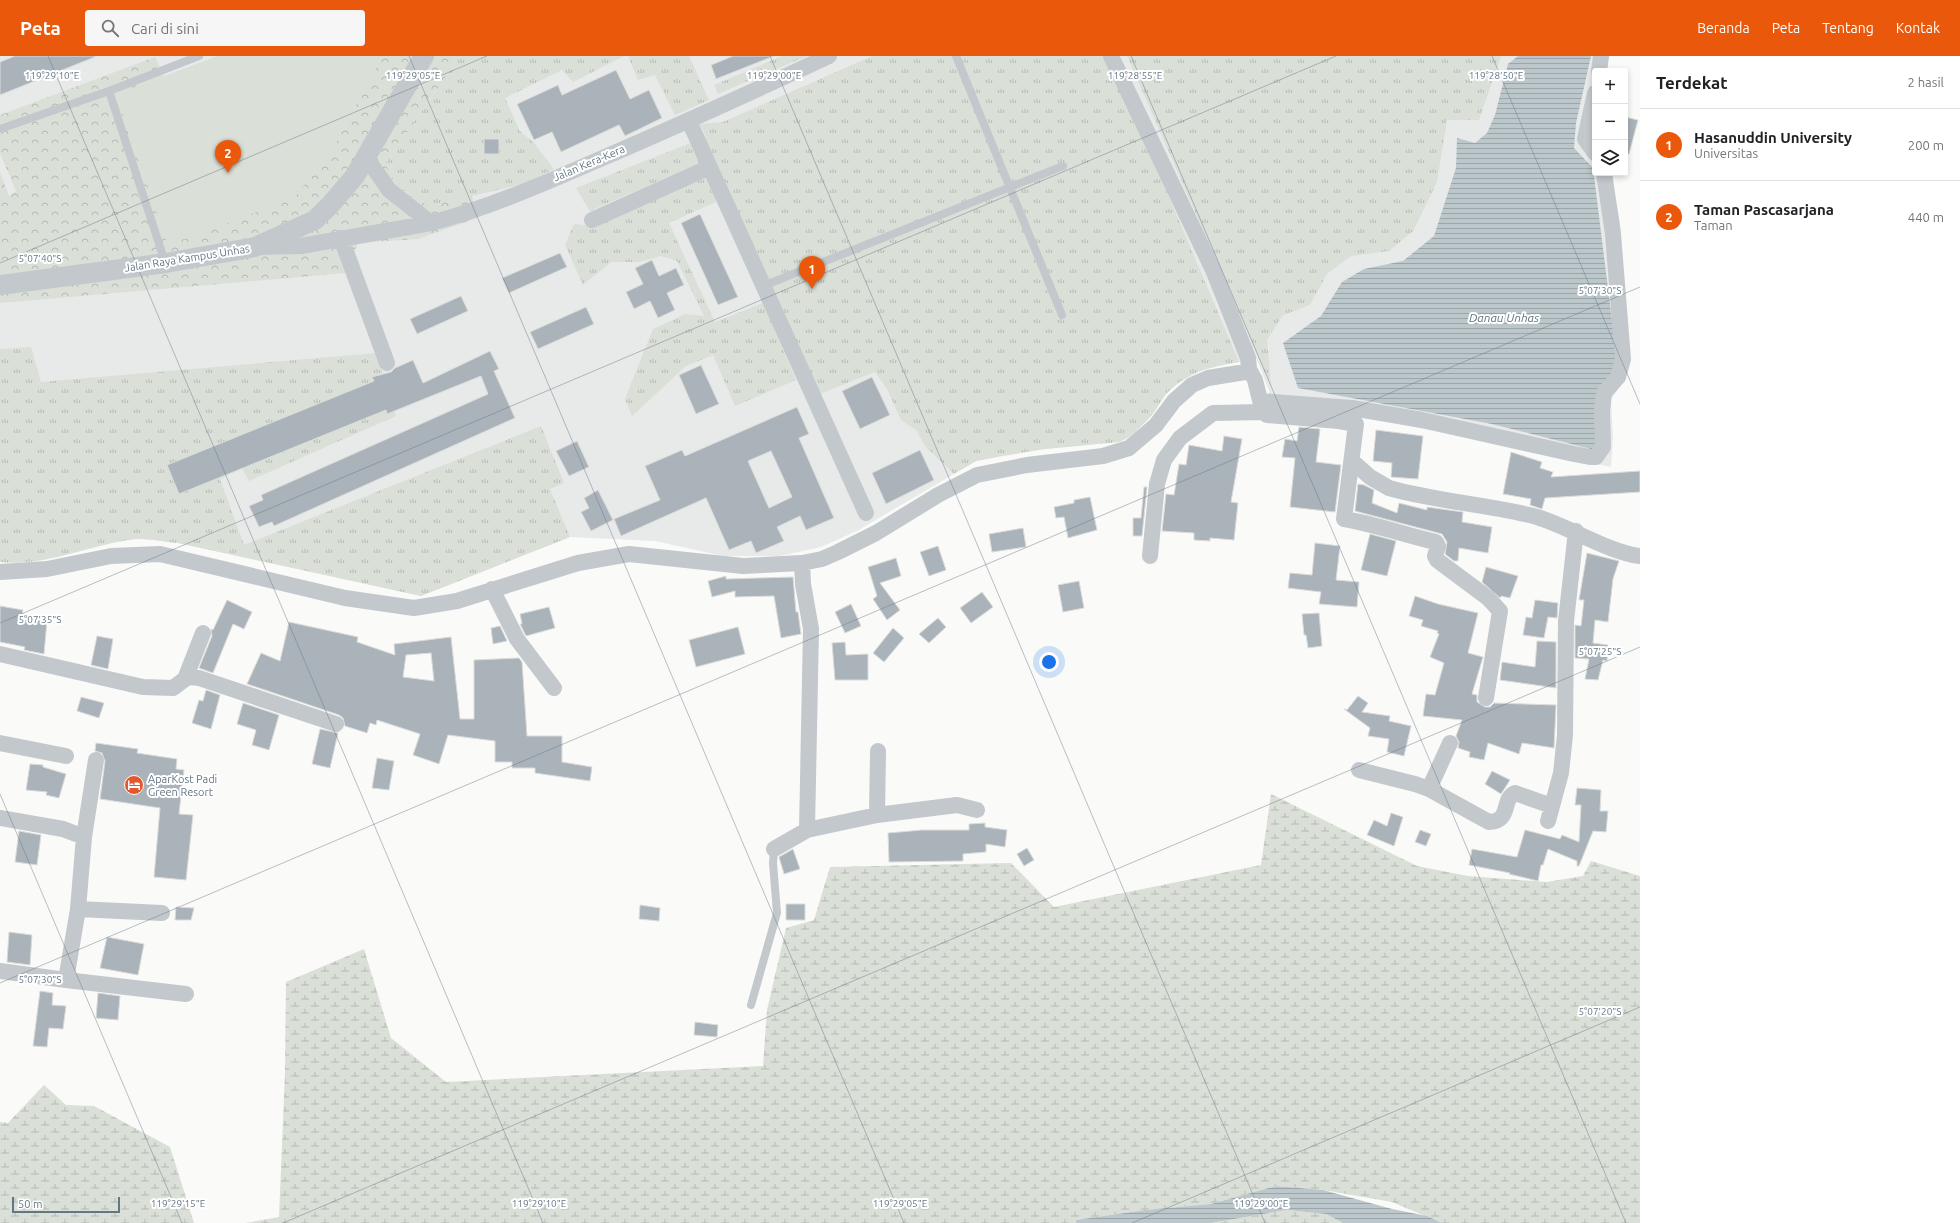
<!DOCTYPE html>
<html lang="id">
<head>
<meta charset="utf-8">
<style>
	body { margin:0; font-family:Ubuntu,sans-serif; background:#f6f6f6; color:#202124 }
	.controls { position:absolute; right:12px; top:12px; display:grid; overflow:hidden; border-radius:4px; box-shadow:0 2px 6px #0003 }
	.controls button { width:36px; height:36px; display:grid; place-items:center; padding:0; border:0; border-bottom:1px solid #e0e0e0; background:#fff; color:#202124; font:20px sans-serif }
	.scale { position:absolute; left:12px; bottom:10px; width:108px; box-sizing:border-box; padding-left:4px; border:2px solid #657683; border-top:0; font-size:11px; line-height:14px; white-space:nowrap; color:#657683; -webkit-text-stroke:3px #fff; paint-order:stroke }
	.you { position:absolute; left:1049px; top:606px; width:14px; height:14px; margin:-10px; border:3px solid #fff; border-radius:50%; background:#1a73e8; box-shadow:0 0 0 6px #1a73e833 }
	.badge { display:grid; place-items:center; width:26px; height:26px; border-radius:50%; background:#ea580c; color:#fff; font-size:13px; font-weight:700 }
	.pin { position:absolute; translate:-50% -33px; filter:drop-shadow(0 1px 2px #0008) }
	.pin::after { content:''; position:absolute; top:21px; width:14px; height:12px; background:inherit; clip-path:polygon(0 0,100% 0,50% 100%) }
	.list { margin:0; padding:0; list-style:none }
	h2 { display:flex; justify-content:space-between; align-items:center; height:52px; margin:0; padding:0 16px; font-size:17px }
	h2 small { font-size:13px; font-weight:400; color:#757577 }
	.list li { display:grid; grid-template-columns:26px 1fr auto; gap:12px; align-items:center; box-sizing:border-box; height:72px; padding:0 16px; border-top:1px solid #e0e0e0 }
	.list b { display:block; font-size:15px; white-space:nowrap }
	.list p { margin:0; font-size:13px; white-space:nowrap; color:#757577 }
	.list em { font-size:13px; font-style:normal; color:#757577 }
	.icon { flex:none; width:22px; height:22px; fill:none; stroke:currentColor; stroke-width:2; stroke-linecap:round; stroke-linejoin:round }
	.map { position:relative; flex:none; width:1640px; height:1167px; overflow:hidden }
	header { display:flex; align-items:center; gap:24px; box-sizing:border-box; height:56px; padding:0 20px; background:#ea580c; color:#fff }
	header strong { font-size:19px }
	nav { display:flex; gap:22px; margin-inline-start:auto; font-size:14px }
	.search { width:280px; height:36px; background:#f6f6f6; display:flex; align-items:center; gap:10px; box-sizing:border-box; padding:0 14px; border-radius:4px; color:#757577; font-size:15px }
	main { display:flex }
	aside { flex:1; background:#fff }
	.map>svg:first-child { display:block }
	.built { fill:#e8e9e9 }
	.grass { fill:url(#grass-tufts) }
	.forest { fill:url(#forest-crowns) }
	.wetland { fill:url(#wetland-marsh) }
	.green { fill:#dadfd7 }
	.water { fill:url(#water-rules) }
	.building { fill:#aab3b9; stroke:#dcdcda; fill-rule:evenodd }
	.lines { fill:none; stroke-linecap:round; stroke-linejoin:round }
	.service { stroke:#c3c8cc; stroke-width:8 }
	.minor { stroke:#c3c8cc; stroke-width:16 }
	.tertiary { stroke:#c3c8cc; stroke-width:20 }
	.ticks { fill:none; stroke:#657683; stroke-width:1; stroke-opacity:0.45 }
	.labels { text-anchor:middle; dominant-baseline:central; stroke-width:4; stroke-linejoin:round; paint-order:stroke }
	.street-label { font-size:11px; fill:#657683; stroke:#fff }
	.poi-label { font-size:11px; fill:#657683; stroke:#fff; text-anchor:start }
	.water-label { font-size:12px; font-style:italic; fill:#60757c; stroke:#fff }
	.ticks-label { font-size:10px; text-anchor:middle; fill:#657683; stroke:#fff; stroke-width:4; stroke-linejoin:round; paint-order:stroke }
</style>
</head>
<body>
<header>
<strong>Peta</strong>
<div class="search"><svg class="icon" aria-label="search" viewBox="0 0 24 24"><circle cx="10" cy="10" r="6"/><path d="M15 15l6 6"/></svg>Cari di sini</div>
<nav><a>Beranda</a><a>Peta</a><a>Tentang</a><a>Kontak</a></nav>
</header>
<main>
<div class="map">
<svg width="1640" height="1167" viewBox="0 0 1640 1167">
	<defs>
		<pattern id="grass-tufts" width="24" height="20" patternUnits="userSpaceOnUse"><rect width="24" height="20" fill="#dadfd7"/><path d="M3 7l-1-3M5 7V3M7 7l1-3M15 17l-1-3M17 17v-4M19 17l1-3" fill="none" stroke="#b4b9b4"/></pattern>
		<pattern id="forest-crowns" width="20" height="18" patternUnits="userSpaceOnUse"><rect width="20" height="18" fill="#dadfd7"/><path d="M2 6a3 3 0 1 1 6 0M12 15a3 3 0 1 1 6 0" fill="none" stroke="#b4b9b4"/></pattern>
		<pattern id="wetland-marsh" width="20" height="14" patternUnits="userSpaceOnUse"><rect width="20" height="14" fill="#dadfd7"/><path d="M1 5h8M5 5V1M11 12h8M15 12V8" fill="none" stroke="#b4b9b4"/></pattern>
		<pattern id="water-rules" width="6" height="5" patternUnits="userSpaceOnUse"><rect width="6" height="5" fill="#bbc7cb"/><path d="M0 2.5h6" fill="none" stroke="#9ca6aa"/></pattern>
	</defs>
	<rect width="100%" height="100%" fill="#fafaf8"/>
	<path class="built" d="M0,0H1609L1607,15H1595V64L1589,83L1595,90V117H1611L1620,166L1629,306L1625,323L1611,343L1613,382L1611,411L1351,358L1271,352L1269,335L1255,299L1239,306L1204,313L1180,326L1167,337L1152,359L1129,382L1119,386L1045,393L976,405L857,475L821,491L780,500H723L655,485L570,481L421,540L178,487L152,484L137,483L117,486L57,501L0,506Z"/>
	<path class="grass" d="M460,0H624L573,26L562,14L505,42L520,75L534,87L554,113L523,128L429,150L398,132L385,108Z
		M628,0H689L709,44L675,59L655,19L638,24Z
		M782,0H807L718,38L714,29Z
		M872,0H1106L1141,75L1239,306C1211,311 1189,315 1168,336C1162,342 1158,351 1152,359C1143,369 1131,381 1119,386L1045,393L1006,399L976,405L954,418L926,391L916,374L901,364L887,333L875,316L817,339L714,101L590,155L576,132L706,81L700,68L723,66Z
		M1127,0H1501L1479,64H1447L1437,126L1413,175L1389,195L1351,200L1327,218L1310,249L1283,259L1267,284L1271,330Z
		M705,118L718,145L669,167L715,266L763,247L796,324L735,350L713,299L686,310L632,360L625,343L653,273L685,258L704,260L677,205L661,200L639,206H611L583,229L565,189L574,168L592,170Z
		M31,291L41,326L377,297L396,360L249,425L242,412L220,423L244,489L541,370L564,427L550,433L570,481L421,540L178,487C164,486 149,482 135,483C90,488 47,511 0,506V293Z"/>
	<path class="forest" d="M382,0H460L385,108L398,132L429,150L472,140L477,162L418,183L358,187L346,217L0,247V116L9,140L16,135L0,97V59L155,1L164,20L116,38L168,189L333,92Z"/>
	<path class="wetland" d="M1271,738L1417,810L1468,820L1547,826L1583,820L1591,805L1640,820V1167H1442L1392,1146L1323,1134L1276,1130L1211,1148L1145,1154L1076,1164V1167H246L279,1161L285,1017L286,926L364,893L391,982L446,1026L763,1010L767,954L786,872L814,864L830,811L1011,807L1054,851L1261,809Z
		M44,1029L66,1049L94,1050L170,1091L194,1167H0V1066L8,1067Z
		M1286,1154L1326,1158L1343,1167H1211Z"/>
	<path class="green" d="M218,0H382L333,92L294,142L168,189L116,38Z"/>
	<path class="water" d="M1518,0H1591L1576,67L1574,92L1593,112L1618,313L1595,350V394L1492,368L1298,332L1283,287L1321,260L1342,226L1364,213L1403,205L1434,180L1456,112L1457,82L1475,87L1487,77L1495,59L1508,8Z
		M1276,1130L1323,1134L1392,1153L1427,1160L1442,1167H1343L1326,1158L1286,1154L1211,1167H1076V1164L1145,1154L1211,1148Z"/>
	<path class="building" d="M15,0H95V1L0,39V6Z
		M733,0H774L716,23L711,9Z
		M616,14L630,43L649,34L662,62L625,80L619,69L561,96L552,76L534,84L517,48L558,29L562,39Z
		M1625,61L1638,64L1629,98H1625Z
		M484,83H499V98H484Z
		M700,158L738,241L718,249L681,167Z
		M560,197L567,211L509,237L502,222Z
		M652,204L659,220L676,212L684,229L667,237L675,254L658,262L650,245L634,253L626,236L643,228L635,212Z
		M461,240L468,255L417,278L410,263Z
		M586,251L594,268L538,293L530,276Z
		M490,295L499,313L494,315L515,362L274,470L272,466L259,471L249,450L263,444L261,439L488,338L481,320L387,358L386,354L179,438L167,409L374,325L372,321L391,316L395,312L413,304L423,327Z
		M701,309L719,348L696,358L679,319Z
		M872,321L890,359L860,373L842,335Z
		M797,351L809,378L799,382L834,462L806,474L800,460L777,471L784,485L756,497L751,485L729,494L706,442L621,480L614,463L660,444L645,410L682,394L685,400ZM771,395L792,441L769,452L748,405Z
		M1299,371L1320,373L1316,406L1341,409L1335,456L1290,451L1295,402L1282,401L1285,383L1297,385Z
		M1376,374L1423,380L1418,423L1391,421L1392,407L1373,405Z
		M1224,380L1242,383L1231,446L1238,447L1234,484L1210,482V485L1194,484V477L1162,475L1166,438L1174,439L1179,408L1186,409L1189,389L1222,395Z
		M577,385L589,411L569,420L556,395Z
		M920,394L934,424L886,448L872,417Z
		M1511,396L1542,406L1540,412L1553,416L1551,421L1640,415V436L1545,442L1542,453L1530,449L1531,443L1503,438Z
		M1358,428L1364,429L1374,434L1372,447L1397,457L1399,447L1427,454V451L1434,452L1463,456L1462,466L1492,471L1488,497L1459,492L1458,505H1454L1445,498L1447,486L1442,478L1355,455Z
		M1144,431H1147L1142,480H1133V462H1141Z
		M598,434L613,464L591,475L581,456L589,452L584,442Z
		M1090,441L1097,474L1068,482L1064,461L1056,462L1054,451L1074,447V444Z
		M1023,472L1026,491L992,496L989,478Z
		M1370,478L1396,485L1387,520L1361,514Z
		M1315,487L1340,490L1336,524L1359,526L1357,551L1319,548L1321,536L1288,532L1290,517L1312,519Z
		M938,490L946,514L929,520L920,496Z
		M1587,497L1619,505L1613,523L1608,566L1595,564L1593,587L1608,589L1607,605L1603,604L1598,624L1585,623L1589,603L1575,602V569L1581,570L1584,544H1579Z
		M896,502L901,520L880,527L900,554L887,564L873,543L877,540L868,511Z
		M1486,511L1518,520L1510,542L1501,540L1500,542L1482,526Z
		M726,520V523L793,521L796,556H798L801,578L781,582L774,540L735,541V535L712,541L708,525Z
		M1079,525L1084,552L1063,556L1058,529Z
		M982,536L993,551L971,567L960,552Z
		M1415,540L1438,548L1478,557L1468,597L1483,601L1472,638L1477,639V646L1485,651H1490L1494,647L1556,649L1554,692L1522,687L1519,698L1488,687L1484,704L1469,701L1470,696L1458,692L1459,686L1456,680L1462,664L1423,660L1426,638L1435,639L1444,607L1430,601L1439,578L1437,577L1438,575L1421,570L1423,564L1409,560Z
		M227,544L252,556L244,573L233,568L213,617L199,612L212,580L211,573L213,574Z
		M1535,544L1558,547L1557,562L1548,561L1544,582L1523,579L1526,561L1532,562Z
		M851,548L861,570L845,577L835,556Z
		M0,550L23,554L21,563L47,565L44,598L24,594L25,591L0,586Z
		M549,551L555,572L526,580L520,568H522L520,558Z
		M1319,557L1322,590L1308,592L1306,579H1304L1302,558Z
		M938,562L946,571L929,587L919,578Z
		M289,566L358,581L357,586L395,599L394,588L451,581L460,663H474V604L519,602L522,606L527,680H562V706L592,711L590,725L535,717V712H512V706H495V685L448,679L439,708L413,699L420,678L377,664L376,669L370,667L367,677L345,670L343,662L339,659L247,628L261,597L280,605ZM431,597L434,625L403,621L406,599Z
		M500,570L507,585L493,588L491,572Z
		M738,571L745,598L696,611L689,584Z
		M893,572L904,582L884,606L873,597Z
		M97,580L113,583L108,613L91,609Z
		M1537,585L1556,586V632L1500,624L1502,606L1535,611Z
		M845,586L846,599L868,598V624H835L832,587Z
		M206,634L220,639L211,673L192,667L199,644L203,645Z
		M1358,640L1368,647L1362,656L1390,660L1389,665L1411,670L1404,700L1387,696L1389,683L1368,680L1370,672L1344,653L1347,654Z
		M81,641L104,647L99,662L77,655Z
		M243,647L279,659L269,694L252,689L256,674L237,668Z
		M320,673L338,677L330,712L312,708Z
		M96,687L138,693L137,697L177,703L176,713L184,714L179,758L193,759L186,824L154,821L160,752L100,743L105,705L102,697L95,695Z
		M377,702L394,705L389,734L372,732Z
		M30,708L43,709V711L66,718L59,742L46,739L47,736L26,734Z
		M1492,715L1510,724L1501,738L1485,728Z
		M1577,732L1601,734L1600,755H1608L1606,776L1593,775L1579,810H1577V805L1548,793L1543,809H1541L1538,825L1509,818L1510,817L1469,809L1472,793L1517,801L1525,774L1560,783L1562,779L1579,786L1581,749H1575Z
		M1391,757L1403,761L1394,790L1367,779L1374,764L1387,770Z
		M985,767V771L1007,774L1005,791L986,788V796L963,798V805L889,806L888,777L922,774H969V768Z
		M1420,774L1431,778L1426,790L1415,786Z
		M19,775L41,779L37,809L15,806Z
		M1027,792L1034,804L1024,810L1017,798Z
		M793,793L800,813L784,818L779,801Z
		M786,848H805V864H786Z
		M640,849L660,852L659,865L639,863Z
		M176,851L194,852L191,864H175Z
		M9,876L32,879L30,909L7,906Z
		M107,881L144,888L138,919L100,912Z
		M40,935L53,937L52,949L66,950L63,973L49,972L47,991L33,990Z
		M98,937L120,940L118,964L96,962Z
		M695,966L718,969L717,981L694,979Z"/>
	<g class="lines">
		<path class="service" d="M956,0L1062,259
			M109,35L199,0
			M0,73L109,35L165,206
			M763,230L1063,110
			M751,949L777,857L773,807L774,793"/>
		<path class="minor" d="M1111,0L1214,216L1248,302L1249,313L1255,324L1263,356L1267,359L1339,365L1356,368L1344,463C1375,468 1405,479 1436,486L1438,490L1435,500L1437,504L1488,542L1500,555L1486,642
			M1599,15L1601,0
			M1595,37L1585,83L1595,97
			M689,65L866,457
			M366,101L389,134L431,167C488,152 543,128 598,104C675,71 752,36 829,0
			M592,164L710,111
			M341,182L387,307
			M258,191L301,190L431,167
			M1261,345L1352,352L1422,364L1574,398L1590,401H1596L1603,391L1602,355L1604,337L1618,321L1623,303L1613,178L1604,117
			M1352,405L1370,421L1389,432C1438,446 1488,448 1537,461C1570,471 1608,496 1640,500
			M1150,500L1157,428L1164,404L1180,382L1213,357L1263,356
			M802,507L803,528L811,573L807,774
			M0,516L47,513L111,500L160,498L345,542L414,552L457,545L578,507L629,498L743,510L802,507L822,503L838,496L876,477L938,439L977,419L1027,409L1103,400L1129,392L1156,369L1174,345L1192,329L1208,322L1245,316L1249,313
			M492,533L517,583L554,632
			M0,598L143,631L173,632L185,623L203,577
			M185,623L191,621L199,622L336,668
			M0,687L66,700
			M1450,687L1429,733L1489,766C1512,765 1501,743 1515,737L1552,750
			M1359,714L1415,728L1429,733
			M877,759L878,695
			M0,762L63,773L84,781
			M1548,765L1561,717L1565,679L1566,565L1576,475
			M774,793L807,774L877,759L957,749L977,754
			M78,853L162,857
			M0,915L66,924L78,853L84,781L96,704
			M66,924L186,938"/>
		<path class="tertiary" d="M0,229L166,207L255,191L315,164L331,148L355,120L424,0"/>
	</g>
	<path class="ticks" d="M48,0L543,1167M409,0L904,1167M770,0L1265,1167M1131,0L1626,1167M1492,0L1640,348M0,207L487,0M0,567L1336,0M0,738L182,1167M0,927L1640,231M283,1167L1640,591M1132,1167L1640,951"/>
	<defs>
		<symbol id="hotel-disc" viewBox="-11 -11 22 22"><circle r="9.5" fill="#e4572e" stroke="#fff"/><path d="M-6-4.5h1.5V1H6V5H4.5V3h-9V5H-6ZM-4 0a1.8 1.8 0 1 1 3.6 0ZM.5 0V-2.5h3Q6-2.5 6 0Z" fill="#fff"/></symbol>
	</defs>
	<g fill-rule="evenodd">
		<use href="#hotel-disc" x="123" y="718" width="22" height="22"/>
	</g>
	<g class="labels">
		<g class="street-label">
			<text transform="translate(589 107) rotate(-23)">Jalan Kera-Kera</text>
			<text transform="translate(187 202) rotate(-9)">Jalan Raya Kampus Unhas</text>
		</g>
		<g class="poi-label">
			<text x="148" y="723">AparKost Padi<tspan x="148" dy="13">Green Resort</tspan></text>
		</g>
		<g class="water-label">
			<text x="1504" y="261">Danau Unhas</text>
		</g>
	</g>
	<g class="ticks-label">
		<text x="52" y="23">119°29'10"E</text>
		<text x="413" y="23">119°29'05"E</text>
		<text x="774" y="23">119°29'00"E</text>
		<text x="1135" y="23">119°28'55"E</text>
		<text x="1496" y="23">119°28'50"E</text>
		<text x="40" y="206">5°07'40"S</text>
		<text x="1600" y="238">5°07'30"S</text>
		<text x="40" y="567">5°07'35"S</text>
		<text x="1600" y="599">5°07'25"S</text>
		<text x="40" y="927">5°07'30"S</text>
		<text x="1600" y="959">5°07'20"S</text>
		<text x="178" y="1151">119°29'15"E</text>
		<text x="539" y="1151">119°29'10"E</text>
		<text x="900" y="1151">119°29'05"E</text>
		<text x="1261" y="1151">119°29'00"E</text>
	</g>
</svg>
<div class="controls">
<button>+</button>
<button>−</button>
<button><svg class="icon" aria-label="layers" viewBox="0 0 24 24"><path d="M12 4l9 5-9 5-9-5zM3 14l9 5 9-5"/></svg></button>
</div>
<div class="scale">50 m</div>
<div class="you"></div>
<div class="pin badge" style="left:812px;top:233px">1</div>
<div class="pin badge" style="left:228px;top:117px">2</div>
</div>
<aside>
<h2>Terdekat<small>2 hasil</small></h2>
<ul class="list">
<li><span class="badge">1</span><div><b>Hasanuddin University</b><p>Universitas</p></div><em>200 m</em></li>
<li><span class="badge">2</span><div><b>Taman Pascasarjana</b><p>Taman</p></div><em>440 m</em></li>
</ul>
</aside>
</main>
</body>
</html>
